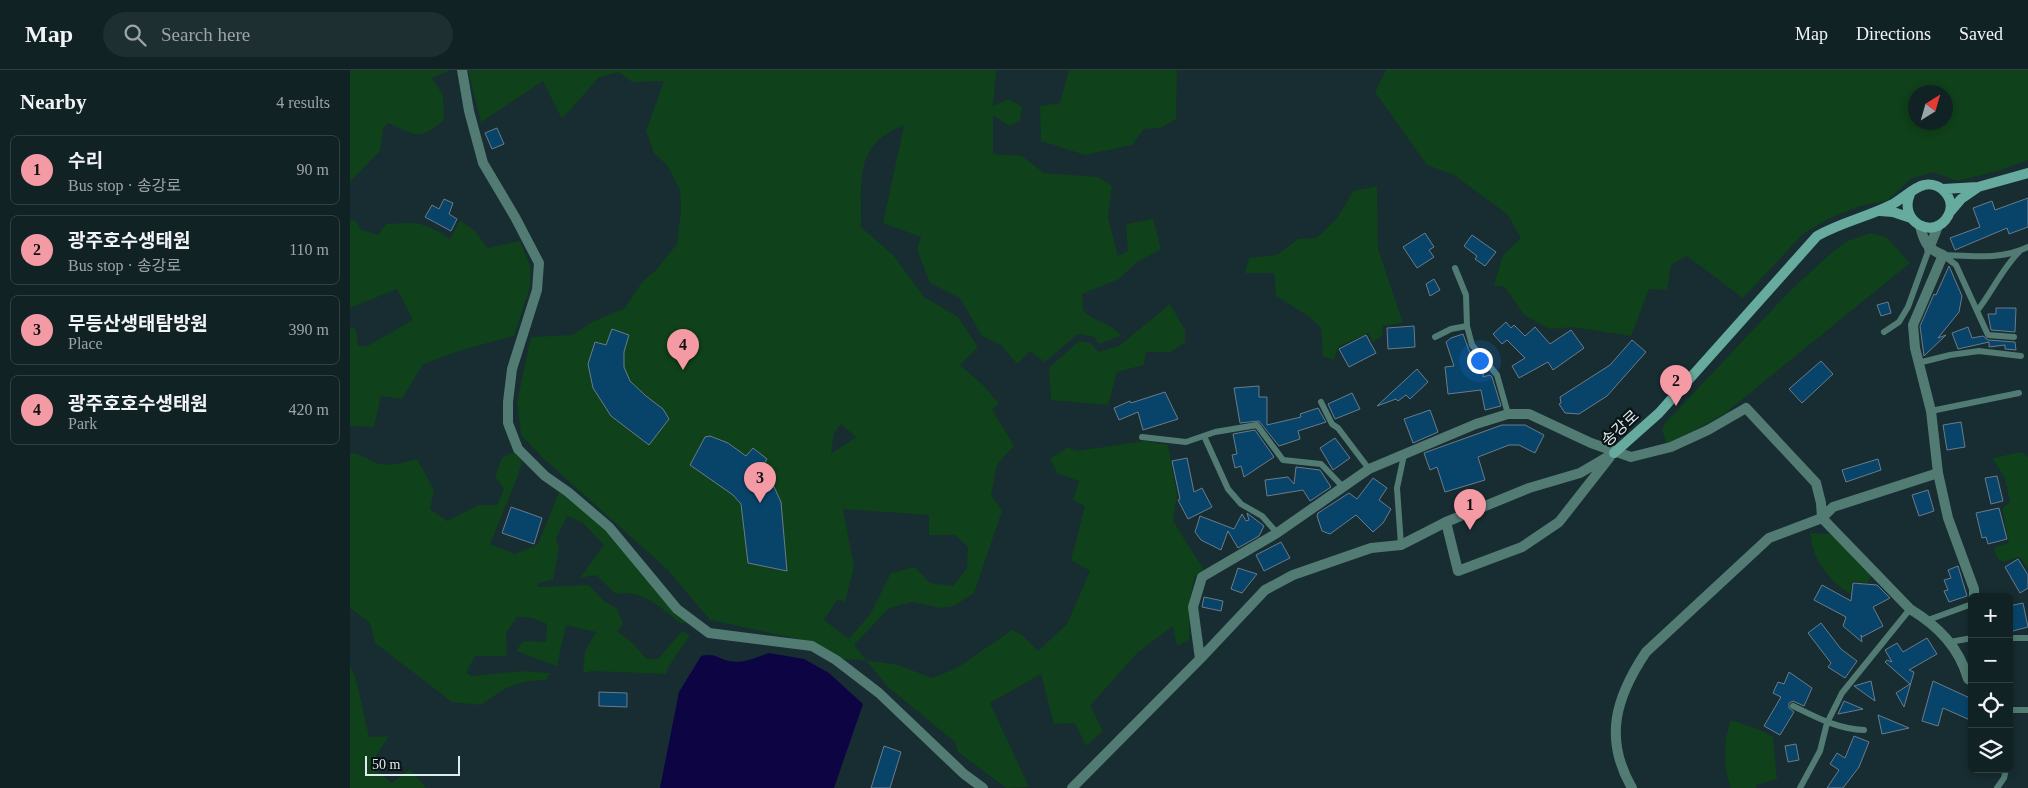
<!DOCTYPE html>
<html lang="en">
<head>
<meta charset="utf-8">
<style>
	body { margin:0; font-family:"Times New Roman","Noto Sans KR",serif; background:#1e2f32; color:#f1f3f6 }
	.controls { position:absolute; right:15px; bottom:15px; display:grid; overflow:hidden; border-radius:8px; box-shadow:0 2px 8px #0003 }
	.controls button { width:45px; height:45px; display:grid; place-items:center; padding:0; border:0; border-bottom:1px solid #303f42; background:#112225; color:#f1f3f6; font:25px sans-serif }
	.compass { position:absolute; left:1558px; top:15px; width:45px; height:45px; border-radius:50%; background:#112225; box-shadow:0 2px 8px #0003; rotate:37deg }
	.scale { position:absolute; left:15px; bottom:12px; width:95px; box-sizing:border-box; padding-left:5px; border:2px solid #dfecee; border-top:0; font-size:14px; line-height:18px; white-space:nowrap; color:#dfecee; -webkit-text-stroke:4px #0a1315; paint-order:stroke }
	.you { position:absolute; left:1129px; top:290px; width:18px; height:18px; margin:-12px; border:4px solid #fff; border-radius:50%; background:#1a73e8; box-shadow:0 0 0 8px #1a73e833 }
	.badge { display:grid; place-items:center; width:32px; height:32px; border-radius:50%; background:#f49aa5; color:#111; font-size:16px; font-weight:700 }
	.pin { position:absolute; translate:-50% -41px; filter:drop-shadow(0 1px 2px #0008) }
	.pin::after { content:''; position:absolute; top:26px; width:18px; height:15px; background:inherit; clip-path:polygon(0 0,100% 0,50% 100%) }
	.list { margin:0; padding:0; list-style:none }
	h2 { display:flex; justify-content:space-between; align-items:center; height:65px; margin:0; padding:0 20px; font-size:21px }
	h2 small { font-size:16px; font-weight:400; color:#9ca4a7 }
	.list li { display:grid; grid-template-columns:32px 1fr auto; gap:15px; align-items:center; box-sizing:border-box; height:70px; margin:0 10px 10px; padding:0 10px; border:1px solid #303f42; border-radius:8px }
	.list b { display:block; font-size:19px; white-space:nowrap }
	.list p { margin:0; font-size:16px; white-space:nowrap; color:#9ca4a7 }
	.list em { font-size:16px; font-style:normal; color:#9ca4a7 }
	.icon { flex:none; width:28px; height:28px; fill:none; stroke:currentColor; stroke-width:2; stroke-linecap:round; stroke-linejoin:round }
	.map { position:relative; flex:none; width:1678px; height:718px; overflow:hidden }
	header { display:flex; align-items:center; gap:30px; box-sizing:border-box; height:70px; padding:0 25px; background:#112225; border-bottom:1px solid #303f42 }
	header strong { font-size:24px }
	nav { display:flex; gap:28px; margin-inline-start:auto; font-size:18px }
	.search { width:350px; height:45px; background:#1e2f32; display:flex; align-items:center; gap:12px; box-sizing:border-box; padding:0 18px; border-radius:28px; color:#9ca4a7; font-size:19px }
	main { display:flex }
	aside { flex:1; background:#112225 }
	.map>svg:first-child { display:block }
	.green { fill:#0f411a; fill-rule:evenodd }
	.water { fill:#0d0543 }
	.building { fill:#08446a; stroke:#6b7b89 }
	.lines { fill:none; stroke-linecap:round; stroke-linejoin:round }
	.service { stroke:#527c73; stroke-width:6 }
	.minor { stroke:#527c73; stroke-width:10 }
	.secondary { stroke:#66ab9d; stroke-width:10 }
	.labels { text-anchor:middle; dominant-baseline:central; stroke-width:4.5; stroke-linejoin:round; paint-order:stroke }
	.street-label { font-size:16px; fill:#dfecee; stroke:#0a1315 }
</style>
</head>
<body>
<header>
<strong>Map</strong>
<div class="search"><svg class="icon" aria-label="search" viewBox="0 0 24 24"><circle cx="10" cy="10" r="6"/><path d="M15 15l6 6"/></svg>Search here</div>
<nav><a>Map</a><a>Directions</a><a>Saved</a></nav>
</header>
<main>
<aside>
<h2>Nearby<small>4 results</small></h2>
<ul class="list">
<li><span class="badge">1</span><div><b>수리</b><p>Bus stop · 송강로</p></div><em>90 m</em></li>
<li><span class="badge">2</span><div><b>광주호수생태원</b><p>Bus stop · 송강로</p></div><em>110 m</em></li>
<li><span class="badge">3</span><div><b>무등산생태탐방원</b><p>Place</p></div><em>390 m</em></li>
<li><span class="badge">4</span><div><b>광주호호수생태원</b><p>Park</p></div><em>420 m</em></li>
</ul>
</aside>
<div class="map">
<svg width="1678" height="718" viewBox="0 0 1678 718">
	<rect width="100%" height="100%" fill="#172d31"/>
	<path class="green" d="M0,0H101L82,8L93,25L94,50C68,72 67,65 38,53L33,59L30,81L0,112Z
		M118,0H646L643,36L659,29L672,37L670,51L659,56L643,45V84L672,86L694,103L749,107L762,116L758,148L768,186L778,181L776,154L803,149L811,179L787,192L769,209L732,224L733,240C746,254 762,252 771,266L749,274L744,267L728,264L695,292L680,281L667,294L651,275L632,266L610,228L580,213L567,179L571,167L533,153L554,55C503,75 512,110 511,157L544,186L574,227L608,247L628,277L610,295L634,316L649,334L642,339L664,376L647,394L641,425L652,441L624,523L604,536L591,538L562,532L539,538L504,575L516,590L548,595L582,608L607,598L662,560L672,565L688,581L717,554L740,501L721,490L735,436L723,430L729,411L707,403L700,389L718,377L726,381L795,371L818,375L827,425L823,451L854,500L844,508L840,529L839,570L827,576L823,556L787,583L740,636L753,661L736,676L725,653L704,654L691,604L640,633L679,717L656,718L608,682L605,672L538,617L516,590L493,589L467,573L360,550L317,499L194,389L171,365L167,332L181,267L222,265L242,252L275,238L292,212L306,200L327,174L331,140L330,120L317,95L304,83L296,61L314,11L282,12L269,2L249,7L212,49L193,11L131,52ZM491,354L506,367L481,384L484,363ZM493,439L579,445V465H605L618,477L617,498L603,516L580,513L565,497L541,503L521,543L499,569L474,550L488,529L495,532L504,497Z
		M719,0H827L826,49L811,58L794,59L782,75L735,85L691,71L690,36L710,33Z
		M1036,0H1678V90L1651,100L1607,111L1583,102L1561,109L1537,131L1510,136L1476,150L1453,164L1393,228L1337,186L1321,195L1317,220L1299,219L1281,266L1223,257L1200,259L1174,245L1155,217L1144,215L1153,185L1171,168L1157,144L1104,105L1077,95L1025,22ZM1566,22H1596V52H1566Z
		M1027,116L1028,179L1053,253L1033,256L1032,266L1023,272L1018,263L988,277L984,290L973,286L971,258L960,247L926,226L924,203H895L899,188L927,185L948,169L967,168L988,147L1003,121Z
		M0,150L6,151L10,159L28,165L36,154C68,152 73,151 100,169L110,150L126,162L137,178L170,171L180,196V217L164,266L112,280L73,294L52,329L31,326L24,357L0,356V257L6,259L8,276H17L63,250L47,219L0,238Z
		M1520,163L1536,167L1560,193L1374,344L1317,375L1312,360L1316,352L1440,221L1478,186L1495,172Z
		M820,234L835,260V272L821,282H796L794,295L767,302L758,335L701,330L699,298L729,271L741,273L748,282L769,276Z
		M165,381L172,392L167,408L140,474L165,484L188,474L209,422C262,455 294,509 337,553H331C310,538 294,519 266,524L246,505L230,508L254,475L233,453L217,446L206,468L209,477L203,510L188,513L187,517L239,515L253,530L267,539L273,554L267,561L281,572L297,589H308L332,561L340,565L319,596L316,604L242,601L233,603L235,581L246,562L216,555L207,596L166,581L173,571L196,572L197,554L182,548L167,547L156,563L157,586H125L116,603L122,606L174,601L200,603L197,610C164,611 158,616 131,635L102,632L25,573L20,553L0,538V383C12,383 20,392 30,394C43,396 56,392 67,389L84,420L80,439L97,451L129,435H147L154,419L145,406L152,388Z
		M1672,382L1678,387V499L1669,487L1653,492L1647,488L1644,477L1659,473L1652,438L1660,432L1655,408L1642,388Z
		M1460,463L1481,464L1522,505L1517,513L1502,511L1500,524C1477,508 1463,491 1460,463Z
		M0,596L6,609L19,667L39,666L26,686L28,702L42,713L60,699L76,718H0Z
		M1381,650L1410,660L1423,667L1427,709L1407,715L1406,718H1381C1373,698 1373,670 1381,650Z"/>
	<path class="water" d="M419,583L454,589L479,603L513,634L484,718H310L329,622L351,586C366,583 366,588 379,591C393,594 406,587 419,583Z"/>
	<path class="building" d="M147,58L154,74L142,79L135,63Z
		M1678,128V157L1659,164L1657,158L1605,180L1600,168L1630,157L1623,138L1642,131L1645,140Z
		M94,129L103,133L99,144L107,149L101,161L75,147L82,135L89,139Z
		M1075,163L1084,177L1079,180L1084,187L1067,198L1053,177Z
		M1122,165L1146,182L1135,196L1125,189L1127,186L1114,176Z
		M1599,196L1612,226L1609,242L1588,268L1596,265L1574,286L1570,256L1584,224L1586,225Z
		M1084,209L1090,220L1080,226L1076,214Z
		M1538,232L1541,243L1531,246L1527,235Z
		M1646,238H1666L1665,262L1641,260L1638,244H1646Z
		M1156,252L1161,258L1164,255L1175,266L1185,257L1200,274L1221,260L1234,278L1203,300L1198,292L1169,308L1162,296L1175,288L1157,270L1152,274L1143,264Z
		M1064,256L1065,277L1038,279L1037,258Z
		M1618,257L1622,268L1633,266L1638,270L1665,272L1666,280L1655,279V275L1639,277V272L1608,279L1602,263Z
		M262,259L279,265L274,282V297L280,311L296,326L313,339L319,349L299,375L261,346L243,318L238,294L245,272L256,275Z
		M1113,264L1125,297L1134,298L1133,307L1140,305L1142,307L1151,336L1135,340L1131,320L1098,324L1095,297L1104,296L1096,272L1101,268Z
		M1016,265L1026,283L999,297L989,279Z
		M1282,270L1296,282L1257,326L1229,344L1215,343L1209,334L1211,333L1210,327L1260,295Z
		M1471,291L1483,304L1452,333L1439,319Z
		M1067,299L1078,312L1060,329L1056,325L1048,331L1046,329L1027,336Z
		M909,316V327H917V355L951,347L950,344L968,338L976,352L948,361L950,369L929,376L909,351L890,353L884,318Z
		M815,322L828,349L793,360L788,342L769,350L764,338L780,331L781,333Z
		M1002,323L1010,339L985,349L978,334Z
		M1080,340L1088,362L1063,373L1054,349Z
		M1611,352L1615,377L1597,380L1593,355Z
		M1152,355H1175L1194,365L1185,383L1169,375H1159L1128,387L1135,410L1095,422L1087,397L1080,400L1074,383Z
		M905,360L924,387L894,407L891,396L885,398L882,385L887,384L883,364Z
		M360,366L378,373L396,386L403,378L417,389L411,398L421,410L431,432L437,501L398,493L391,434L383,425L340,395L355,367Z
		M985,368L1000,388L983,400L970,378Z
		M837,388L844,422L852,418L862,437L838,449L828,430L830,429L822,391Z
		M1528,389L1531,400L1496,412L1492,400Z
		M946,397L970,400L981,417L960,431L953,420L917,426L915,410L938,407L944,414Z
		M1647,406L1653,431L1641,434L1635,408Z
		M1023,408L1037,418L1029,430L1041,439L1033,453L1023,462L1006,445L980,464L972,461L967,446L968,443L999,423L1007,429Z
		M1578,420L1584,441L1569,446L1562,425Z
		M161,437L192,448L184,474L152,463Z
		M1649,438L1657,469L1638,474L1636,467L1632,468L1626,443Z
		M897,443L914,456L909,466L888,478L878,461L871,480L851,470L845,462L850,446L884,459L892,444L896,451L899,450Z
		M931,472L940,488L914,501L906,485Z
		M1668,489L1678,505V518L1670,523L1655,497Z
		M1608,496L1617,526L1599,532L1594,521L1598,520L1594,510L1601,508L1598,500Z
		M888,498L907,504L892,523L881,519Z
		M1503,513L1527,515L1540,528L1523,537L1533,556L1512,567L1511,565L1512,572L1493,556L1496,547L1464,530L1472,515L1501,531Z
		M854,527L873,531L871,541L852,537Z
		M1673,533L1678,557L1659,562V536Z
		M1471,553L1491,579L1507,591L1495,608L1478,597L1481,593L1458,563Z
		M1577,568L1587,584L1559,600L1564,602L1554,637L1546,623L1560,614L1535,592L1537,590L1542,592L1535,580L1547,573L1553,582Z
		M1439,602L1462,618L1454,636L1443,631L1439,633V638L1444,642L1430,665L1414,656L1431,627L1423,623L1428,612L1434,614Z
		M1521,611L1525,631L1504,616Z
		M1583,611L1622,629L1620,650L1593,638L1588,656L1572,651Z
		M249,622L277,623V637L249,636Z
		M1494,631L1513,639L1488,644Z
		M1528,645L1559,658L1532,664Z
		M1504,666L1519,672L1509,697L1493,718H1477L1489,700L1480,694L1487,683L1495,688Z
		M1446,674L1449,690L1438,692L1435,676Z
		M534,676L551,682L540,718H521Z"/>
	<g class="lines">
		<path class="service" d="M1105,198L1116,225L1117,256L1122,275L1147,305L1158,344
			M1627,241C1642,222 1652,199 1669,182
			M1534,262L1549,252L1558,237L1579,179
			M1085,267L1101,259L1117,256
			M1664,267L1638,265L1606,195L1593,185C1621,186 1652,190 1678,177
			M1568,293L1600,285L1629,281L1671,286
			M971,332L982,354L988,358L1019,399
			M1581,341L1669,323
			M854,366L878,419L891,434L912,446L927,463
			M792,367L836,372L865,362L907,355L933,390L971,394L994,418
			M1051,475L1047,418L1054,385
			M1578,550L1622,534
			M1659,568H1678
			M1600,572L1622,568
			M1443,636C1466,647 1487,659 1514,660
			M1659,640H1678
			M1450,718L1470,681L1477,653L1492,623L1560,539
			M1647,718L1654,708L1656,699"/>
		<path class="minor" d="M112,0L119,41L133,93L165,147L189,193L187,220L162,299L158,332V353L168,379L195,406L218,422L259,457L327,539L359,563L462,576L486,590L529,623L614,704L633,718
			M1570,156C1574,172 1577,179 1593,185L1563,255L1565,278L1581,341L1588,403L1598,448L1624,519V527
			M1579,179L1588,156
			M1096,452L1108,501L1172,477L1209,452L1260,387
			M850,589L843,537L852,507L927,463L1019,399L1126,354L1158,344H1179L1241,373L1281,387L1321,377L1358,360L1396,338L1466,413L1471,433L1472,448L1560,539C1588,556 1609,577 1618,609L1622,611
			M722,718L850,589L915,520L943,505L1021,478L1051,475L1096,452L1179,418L1230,403L1264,383
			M1282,718C1253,668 1266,627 1296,582L1419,468L1472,448L1483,437L1588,403"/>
		<path class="secondary" d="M1593,119L1628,117L1678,103
			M1530,141L1543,142L1561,148
			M1600,142L1611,129L1627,118
			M1264,383L1309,343L1467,166C1492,152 1517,147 1541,135C1551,130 1564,117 1574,115C1591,111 1607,130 1598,146C1584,171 1548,152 1560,124"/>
	</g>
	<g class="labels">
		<g class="street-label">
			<text transform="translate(1270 358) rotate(-43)">송강로</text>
		</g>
	</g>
</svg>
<div class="controls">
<button>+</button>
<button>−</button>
<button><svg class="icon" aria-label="locate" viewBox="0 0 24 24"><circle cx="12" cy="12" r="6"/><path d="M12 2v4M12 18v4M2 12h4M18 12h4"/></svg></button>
<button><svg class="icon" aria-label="layers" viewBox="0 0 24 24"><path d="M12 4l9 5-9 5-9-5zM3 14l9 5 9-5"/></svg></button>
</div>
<svg class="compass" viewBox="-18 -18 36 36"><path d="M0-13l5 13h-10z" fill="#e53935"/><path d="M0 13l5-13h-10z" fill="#9ca4a7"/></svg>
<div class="scale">50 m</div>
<div class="you"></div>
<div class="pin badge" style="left:1120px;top:460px">1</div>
<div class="pin badge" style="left:1326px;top:336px">2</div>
<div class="pin badge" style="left:410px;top:433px">3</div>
<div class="pin badge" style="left:333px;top:300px">4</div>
</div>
</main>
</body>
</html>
